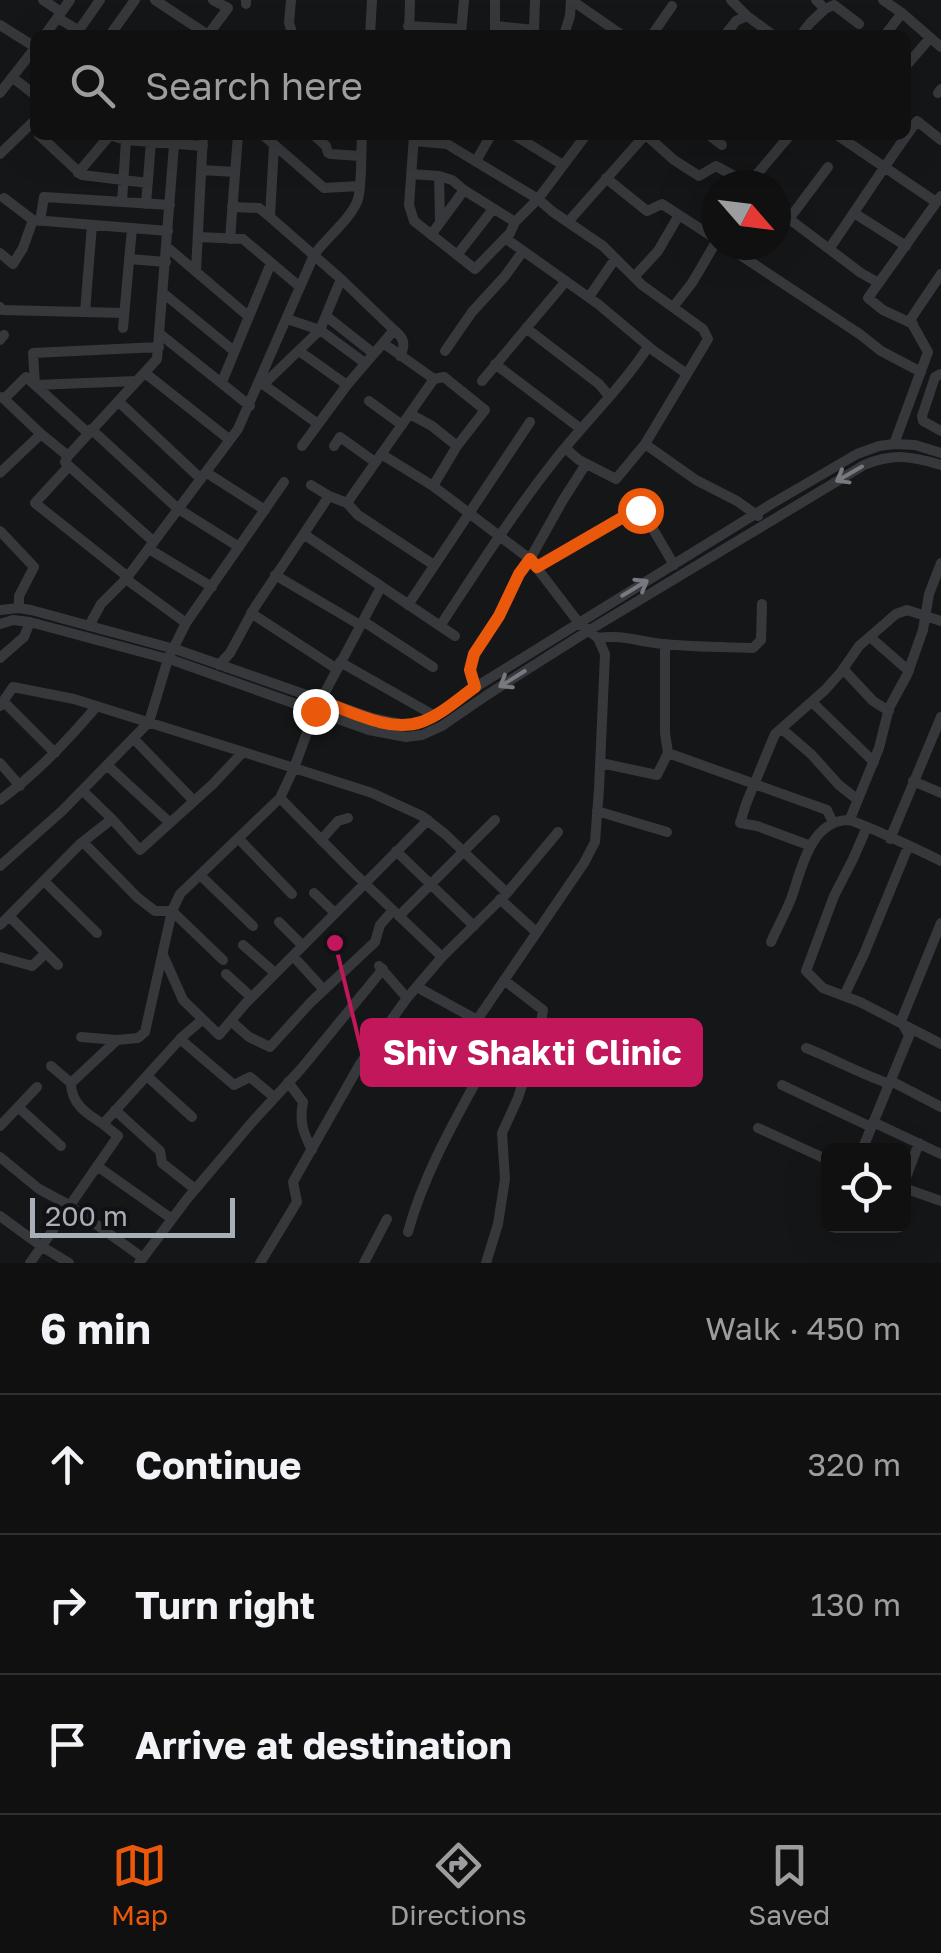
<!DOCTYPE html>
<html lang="en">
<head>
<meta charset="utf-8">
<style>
	body { margin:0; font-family:"Golos Text",sans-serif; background:#1e1e1f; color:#f1f3f6 }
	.controls { position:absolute; right:30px; bottom:30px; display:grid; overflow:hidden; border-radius:15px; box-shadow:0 10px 40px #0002 }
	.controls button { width:90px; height:90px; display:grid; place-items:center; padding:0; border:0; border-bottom:2px solid #303031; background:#101011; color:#f1f3f6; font:50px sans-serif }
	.compass { position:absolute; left:701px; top:170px; width:90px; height:90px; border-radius:50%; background:#101011; box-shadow:0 10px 40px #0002; rotate:118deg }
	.scale { position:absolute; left:30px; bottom:25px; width:205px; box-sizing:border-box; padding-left:10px; border:5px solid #a9afb6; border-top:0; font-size:28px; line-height:35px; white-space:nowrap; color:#a9afb6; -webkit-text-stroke:8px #101112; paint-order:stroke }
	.stop { position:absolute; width:30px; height:30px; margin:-22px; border:8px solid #ea580c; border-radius:50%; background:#fff }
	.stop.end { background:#ea580c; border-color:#fff; box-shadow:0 2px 10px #0008 }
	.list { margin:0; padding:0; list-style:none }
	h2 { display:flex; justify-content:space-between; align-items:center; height:130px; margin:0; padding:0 40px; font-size:42px }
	h2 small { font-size:32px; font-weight:400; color:#9c9d9f }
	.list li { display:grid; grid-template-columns:65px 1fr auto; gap:30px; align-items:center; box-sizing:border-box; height:140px; padding:0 40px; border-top:2px solid #303031 }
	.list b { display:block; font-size:38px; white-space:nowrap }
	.list em { font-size:32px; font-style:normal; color:#9c9d9f }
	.icon { flex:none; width:55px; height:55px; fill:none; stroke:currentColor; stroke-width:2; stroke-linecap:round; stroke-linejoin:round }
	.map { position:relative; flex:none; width:941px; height:1263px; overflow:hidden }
	.search { position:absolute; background:#101011; box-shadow:0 10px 40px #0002; left:30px; right:30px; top:30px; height:110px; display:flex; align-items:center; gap:25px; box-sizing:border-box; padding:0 35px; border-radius:15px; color:#9c9d9f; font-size:38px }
	.sheet { height:550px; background:#101011 }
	nav { display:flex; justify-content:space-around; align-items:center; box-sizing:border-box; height:140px; border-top:2px solid #303031; background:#101011; font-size:28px; color:#9c9d9f }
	nav a { display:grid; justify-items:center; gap:5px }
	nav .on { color:#ea580c }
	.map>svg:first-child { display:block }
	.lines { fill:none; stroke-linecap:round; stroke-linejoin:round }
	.minor { stroke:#37383b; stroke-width:10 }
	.oneway { stroke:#76797f }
	.route { stroke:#ea580c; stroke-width:12 }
	.leader { fill:none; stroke:#c2185b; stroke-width:4 }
	.callout-dot { fill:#c2185b; stroke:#101112; stroke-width:4 }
	.callout { fill:#c2185b; stroke:#c2185b; stroke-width:4 }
	.callout-label { font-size:35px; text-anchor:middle; font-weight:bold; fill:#fff }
</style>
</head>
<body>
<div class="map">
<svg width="941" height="1263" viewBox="0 0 941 1263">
	<rect width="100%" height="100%" fill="#151617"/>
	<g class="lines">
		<path class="minor" d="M43,0L61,12
			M155,0L208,35L228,8L213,0
			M291,0L289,23L293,35
			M495,0V35
			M571,0L622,35
			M731,0L747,16
			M883,0L902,13L941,47
			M246,4V0
			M825,9L834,5L859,24
			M58,18L86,35
			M0,25L35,47
			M408,26L461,29
			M496,26L534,30L535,0
			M79,30L100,0
			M461,34L464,0
			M45,35L70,0
			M110,35L135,0
			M370,35L372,0
			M409,35L410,0
			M564,35L570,16L571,0
			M652,35L672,6
			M725,35L736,21L747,16L773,35
			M801,35L810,23L825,9L816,0
			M885,35L902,13
			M906,66L930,38
			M12,77L35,95
			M0,93L35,48
			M938,93L941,89
			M39,135L82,175L148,183
			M109,135L126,140L203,146
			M263,135L324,188L359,186
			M314,135L326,146L328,153L331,154L360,156
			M514,135L563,165
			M646,135L674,160L699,176L716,166L736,177L744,185
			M709,135L722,145
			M837,135L936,202
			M414,136L409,205L414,221L475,269L510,233L515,222L538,199L586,135
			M414,141L447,144L538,199L553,212L603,246L642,285L703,329L708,339L645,444L616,479L579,460L565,448
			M0,154L35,120
			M476,161L491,135
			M202,170L235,172
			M78,173L110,135
			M411,174L439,176L452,180L464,190L515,222
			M439,176L440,220
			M606,178L647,211L662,204L716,239
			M751,185L758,173L790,135
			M4,198L33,220
			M122,202L126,140
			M146,204L151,142
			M232,207L259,208L270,217L341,279L394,330L383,343L434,379
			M776,209L861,273L879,283
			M854,213L906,246
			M270,217L274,145
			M789,219L828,167
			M40,221L44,197L170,205
			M568,222L645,135
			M431,235L464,190
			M198,237L243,239L300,287
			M505,238L598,304L654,351L687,374
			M230,239L238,135
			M725,245L861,335L881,351L921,372
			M167,247L248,316
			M829,249C859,206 886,163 917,121L941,140
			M0,253L13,264L23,248L33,220L168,231
			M457,255L493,209
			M129,259L166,262
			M196,271L203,135
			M634,277L658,251L679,215
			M163,293L234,351
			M589,297L615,259
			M0,307L2,310L124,313
			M673,307L692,283L716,242
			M85,312L92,225
			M326,316L373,353
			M287,319L320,330L365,363
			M913,324L883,310L868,298L941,196
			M123,328L132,228
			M526,328L599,384L609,396
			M394,330C404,338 406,344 400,356
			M160,334L250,406
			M0,340L4,335
			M299,351L347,385
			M445,351L472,312L505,276L523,251
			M495,364L581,429
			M145,373L230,440
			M941,374L935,377L922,416L923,421L941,431
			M482,381L566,281
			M222,382L271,263
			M260,382L318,424
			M263,385L320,330L341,279
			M2,397L41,434L68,456
			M4,399L26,377L35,385L137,381
			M118,401L201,479
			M369,401L402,425
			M410,414L432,426L457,446
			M91,429L177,508L239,547
			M88,433L35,385L33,353L159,347
			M645,444L696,480L737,501L758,516
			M894,444L928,352L910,320L941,274
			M302,446L347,385L383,343
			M334,446L340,437L375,462
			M381,454L433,486L530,559L579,623L598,638L605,654L599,789L595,842L584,863L477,1020L417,987
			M69,466L154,542
			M0,473L41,434
			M207,473L265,510
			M311,485L329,496
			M347,503L358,515L434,565
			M0,531L34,567L19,596V608
			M305,535L455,636
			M149,549L212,587
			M537,567L637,509L643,512L674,565
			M275,575L360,625
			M128,577L35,503L69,466L65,462L68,456L157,359L174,145
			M126,579L186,623
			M381,587L315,711L294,768L372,793L422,816L445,834L507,893
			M408,605L530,422
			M0,610L19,608L31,610L178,650L372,718L405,725L418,723L435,716L479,685L579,623L773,503L857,454L879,446L894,444L915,445L941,453
			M251,613L337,669
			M363,621L433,667
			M0,624L13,620L30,622L175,661L369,730L406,737L422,735L442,726L487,695L588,631L864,465C893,453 912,456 941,465
			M89,626L101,604L126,579L238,429L314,255C326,238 352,218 358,199C362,186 361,151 362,135
			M440,626C477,570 513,513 555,460C586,421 621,388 648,347
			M870,637L909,671
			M598,638C621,634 640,642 663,644C693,647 723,647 753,648L761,640L762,604
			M0,658L24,637L30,622
			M340,662L435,716
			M219,665L230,653L255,607L329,496L347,503L434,379L444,377L485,410L457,446L433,486
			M843,669L873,701L889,711
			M475,687L470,670L474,654L499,616L519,575L530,559L563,500L586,464
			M4,702L55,753
			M812,702L874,762
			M0,706L13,687L74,699L294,768L280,798L353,872L442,957
			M782,729L811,754L839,785L858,800
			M133,738L194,801
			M668,753L827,810L833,823
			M0,763L20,786
			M601,763L657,775L668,753L665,733V644
			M108,766L170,823
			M913,781L941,793
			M83,791L112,819
			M0,800C37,773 67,741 97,706
			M597,811L667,832
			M850,819L879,748L889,708L907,675L923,630L929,594L941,563
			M867,827L853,859L834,896L806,971L823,988L860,1002L941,1044
			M238,838L292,894
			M890,839L941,717
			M321,840L338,821L348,818
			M83,842L138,898L155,911H172L223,960
			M811,846L757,826L740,823L746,804L775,734L825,690L841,672L859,646L896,614L907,610L941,621
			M396,851L474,926
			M0,866L62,811L149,722L168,659L186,623L284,482
			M200,875L253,926
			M44,881L97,933
			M314,893L335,913
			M500,899L536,932
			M9,916L58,965
			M399,916L495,820
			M279,922L303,946
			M0,925L80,844L112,819L140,850L213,784L242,753
			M771,942C777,928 785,914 791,899C801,872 809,822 847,820C856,820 927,854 941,861
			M243,945L275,973
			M163,955L183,1000L219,1035L245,1004L428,820
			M293,956L324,990
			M0,957L32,966L46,953
			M379,966L407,998
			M226,974L251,997
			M844,996L864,954L908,847
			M477,1020L472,1034L473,1043L484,1050L529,1067
			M231,1021L249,1037L270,1047L310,1003L375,942L380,925L393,910
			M81,1037L117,1040
			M180,1039L234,1085L250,1077L274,1097
			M806,1048C834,1059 861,1074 890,1084
			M51,1066L71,1083L117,1040L138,1038L145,1032L172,911L180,894L280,798
			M147,1076L192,1117
			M891,1081L941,1107
			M288,1082L303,1102C299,1122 303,1132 312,1150
			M71,1083C71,1104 87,1114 103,1124
			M782,1085L871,1127
			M18,1107L61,1146
			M115,1110L160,1151L162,1163L195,1189
			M873,1122L941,1154
			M0,1126L37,1087
			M758,1128L828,1160
			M862,1150L909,1036L901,1021L941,923
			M0,1157L39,1189L69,1205L143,1258
			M97,1166L172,1219
			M904,1183L919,1143
			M904,1188L941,1201
			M0,1216L41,1246L69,1263
			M408,1232C425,1169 461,1110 492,1052
			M30,1263L118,1136L103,1124L182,1037L202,1020
			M139,1263L187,1199L254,1120L301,1069L383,969
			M260,1263L297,1202L293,1182L360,1064L407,998L442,957L507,893L558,832
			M364,1263L387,1219
			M486,1263L498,1224L505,1179L502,1133L518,1098L540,1028L543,1010L504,980"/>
	</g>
	<defs><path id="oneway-shaft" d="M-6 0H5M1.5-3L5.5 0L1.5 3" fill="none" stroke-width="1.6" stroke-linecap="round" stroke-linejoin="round" transform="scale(2.5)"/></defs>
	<g class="oneway">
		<use href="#oneway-shaft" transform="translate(849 474) rotate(150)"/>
		<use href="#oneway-shaft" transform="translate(635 588) rotate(-31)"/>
		<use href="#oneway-shaft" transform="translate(512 679) rotate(148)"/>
	</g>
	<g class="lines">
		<path class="route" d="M315,711L321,701C350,711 390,733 421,722C441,715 458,699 475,687L470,670L474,654L499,616L519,574L530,559L537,567L637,509L640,510"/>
	</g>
	<path class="leader" d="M335 943L362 1053"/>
	<circle class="callout-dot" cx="335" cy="943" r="10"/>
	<rect class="callout" x="362" y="1020" width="339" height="65" rx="10"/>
	<g class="callout-label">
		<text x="532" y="1065">Shiv Shakti Clinic</text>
	</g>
</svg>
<div class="controls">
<button><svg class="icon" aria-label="locate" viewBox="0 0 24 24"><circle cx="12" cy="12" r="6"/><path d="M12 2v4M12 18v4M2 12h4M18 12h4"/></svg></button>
</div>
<svg class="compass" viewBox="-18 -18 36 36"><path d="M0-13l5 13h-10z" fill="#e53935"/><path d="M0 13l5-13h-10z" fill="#9c9d9f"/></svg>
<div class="scale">200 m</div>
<div class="stop" style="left:640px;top:510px"></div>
<div class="stop end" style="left:315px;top:711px"></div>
<div class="search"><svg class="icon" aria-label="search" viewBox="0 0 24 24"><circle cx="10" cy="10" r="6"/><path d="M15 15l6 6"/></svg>Search here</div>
</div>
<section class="sheet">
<h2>6 min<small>Walk · 450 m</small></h2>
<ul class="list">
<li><svg class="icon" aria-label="ahead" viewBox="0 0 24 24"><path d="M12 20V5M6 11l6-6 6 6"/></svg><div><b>Continue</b></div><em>320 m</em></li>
<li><svg class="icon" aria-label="right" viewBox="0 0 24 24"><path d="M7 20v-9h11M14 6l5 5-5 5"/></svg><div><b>Turn right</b></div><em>130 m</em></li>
<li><svg class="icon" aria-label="arrive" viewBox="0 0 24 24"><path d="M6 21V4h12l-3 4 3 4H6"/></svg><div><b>Arrive at destination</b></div></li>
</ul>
</section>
<nav>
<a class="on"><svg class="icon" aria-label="map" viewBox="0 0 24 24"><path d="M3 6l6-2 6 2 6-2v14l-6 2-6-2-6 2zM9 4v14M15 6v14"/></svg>Map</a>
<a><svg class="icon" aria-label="directions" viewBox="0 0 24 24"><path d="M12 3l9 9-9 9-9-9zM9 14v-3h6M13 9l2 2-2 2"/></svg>Directions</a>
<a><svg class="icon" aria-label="saved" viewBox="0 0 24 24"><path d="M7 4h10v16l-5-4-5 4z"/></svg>Saved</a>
</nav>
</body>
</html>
